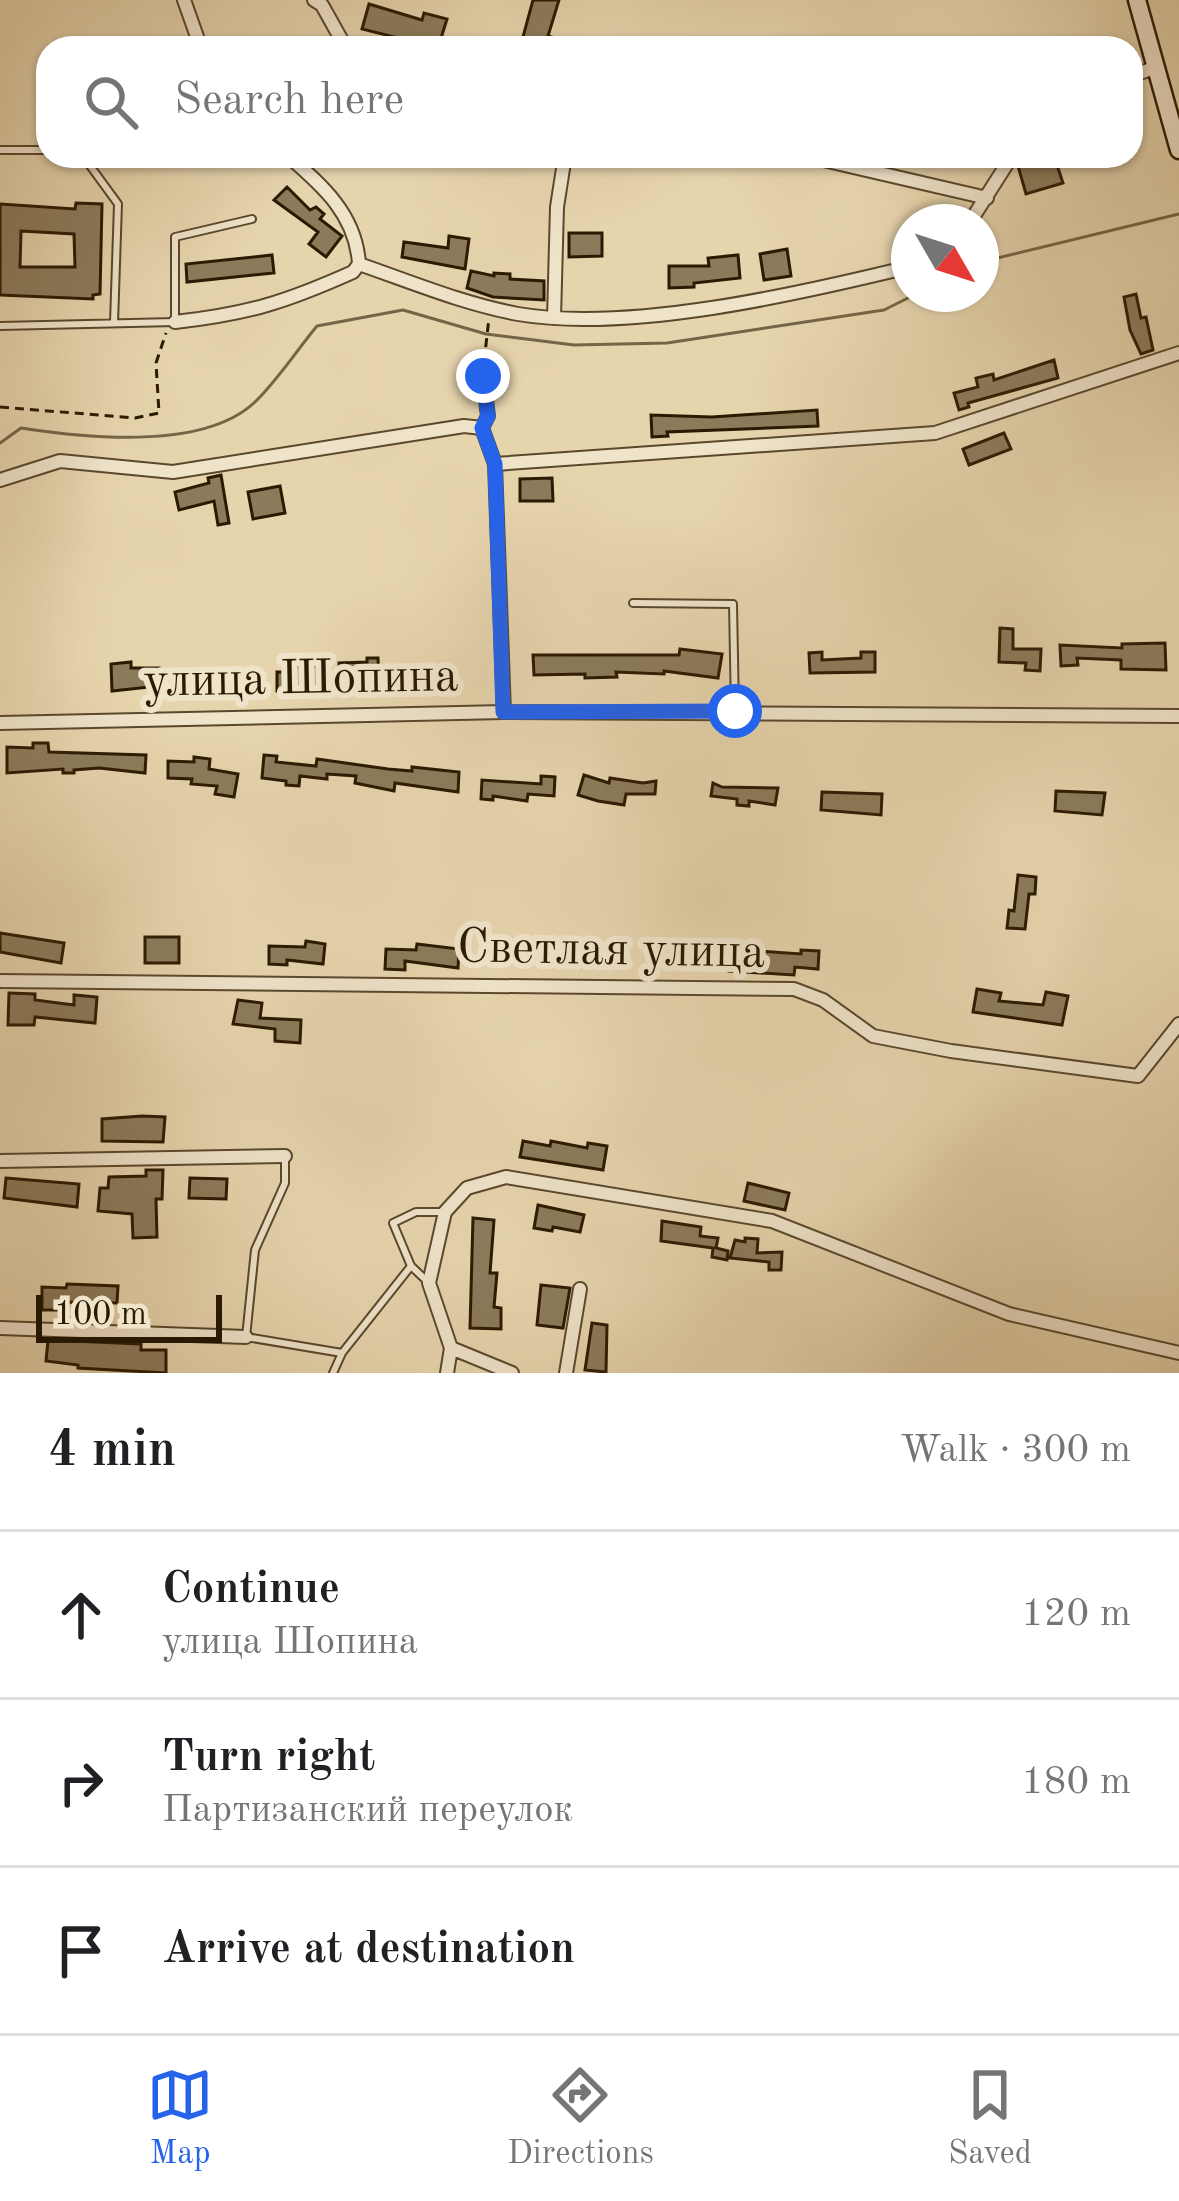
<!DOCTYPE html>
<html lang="en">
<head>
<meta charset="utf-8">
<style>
	body { margin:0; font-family:"Old Standard TT",serif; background:#f2f2f2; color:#202124 }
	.compass { position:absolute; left:891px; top:204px; width:108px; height:108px; border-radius:50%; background:#fff; box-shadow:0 3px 9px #0004; rotate:129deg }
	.scale { position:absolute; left:36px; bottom:30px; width:186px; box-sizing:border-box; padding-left:12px; border:6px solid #2b1a02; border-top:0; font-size:33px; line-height:42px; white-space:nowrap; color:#2b1a02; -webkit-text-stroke:9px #efe3ca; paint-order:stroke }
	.stop { position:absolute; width:36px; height:36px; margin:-27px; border:9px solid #2563eb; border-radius:50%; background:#fff }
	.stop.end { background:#2563eb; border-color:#fff; box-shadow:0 3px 12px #0008 }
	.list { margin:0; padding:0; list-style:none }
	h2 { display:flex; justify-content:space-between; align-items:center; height:156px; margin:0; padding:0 48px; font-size:51px }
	h2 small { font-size:39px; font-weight:400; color:#757577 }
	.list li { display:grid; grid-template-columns:78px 1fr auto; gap:36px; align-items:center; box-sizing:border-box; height:168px; padding:0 48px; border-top:3px solid #e0e0e0 }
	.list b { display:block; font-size:45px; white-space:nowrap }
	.list p { margin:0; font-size:39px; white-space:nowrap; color:#757577 }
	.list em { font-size:39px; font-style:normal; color:#757577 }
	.icon { flex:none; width:66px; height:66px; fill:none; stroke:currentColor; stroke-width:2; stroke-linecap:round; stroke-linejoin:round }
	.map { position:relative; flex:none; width:1179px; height:1373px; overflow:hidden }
	.search { position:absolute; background:#fff; box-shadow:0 3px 9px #0004; left:36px; right:36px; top:36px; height:132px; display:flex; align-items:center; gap:30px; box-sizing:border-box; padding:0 42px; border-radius:36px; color:#757577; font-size:45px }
	.sheet { height:660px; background:#fff }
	nav { display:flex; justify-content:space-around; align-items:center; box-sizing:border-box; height:168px; border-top:3px solid #e0e0e0; background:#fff; font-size:33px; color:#757577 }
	nav a { display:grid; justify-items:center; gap:6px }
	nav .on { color:#2563eb }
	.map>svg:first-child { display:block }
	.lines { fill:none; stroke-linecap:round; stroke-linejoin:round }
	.stream { stroke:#756446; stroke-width:3 }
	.building { fill:#8c7b5b; stroke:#2b1a02; stroke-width:3; fill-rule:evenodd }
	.lane-casing { stroke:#5a482d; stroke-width:10 }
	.street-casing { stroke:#5a482d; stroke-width:16 }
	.secondary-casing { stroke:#2b1a02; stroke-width:21 }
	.path { stroke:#2b1a02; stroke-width:3; stroke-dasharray:9 6; stroke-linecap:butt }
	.lane { stroke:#efe3ca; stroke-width:6 }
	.street { stroke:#efe3ca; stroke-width:12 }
	.secondary { stroke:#efe3ca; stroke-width:16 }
	.route { stroke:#2563eb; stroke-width:15 }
	.labels { text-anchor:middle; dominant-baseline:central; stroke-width:12; stroke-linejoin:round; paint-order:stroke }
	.street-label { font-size:48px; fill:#2b1a02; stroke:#efe3ca }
</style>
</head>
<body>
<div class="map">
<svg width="1179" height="1373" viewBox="0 0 1179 1373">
	<rect width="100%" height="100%" fill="#e6d4ad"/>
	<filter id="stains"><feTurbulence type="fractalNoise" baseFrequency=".00167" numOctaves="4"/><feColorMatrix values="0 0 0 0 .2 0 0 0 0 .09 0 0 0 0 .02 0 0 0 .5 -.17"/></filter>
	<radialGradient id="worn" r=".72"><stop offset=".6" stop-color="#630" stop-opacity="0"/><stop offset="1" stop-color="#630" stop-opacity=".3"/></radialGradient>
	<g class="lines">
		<path class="stream" d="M981,262L1179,214
			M0,443L21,428C86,438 207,451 257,400C279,378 297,350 317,326L403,310L486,334L574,345L667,343L884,310L916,294"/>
	</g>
	<path class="building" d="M533,0H559L548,36L555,38L552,48H520Z
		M369,4L422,20L424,13L447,19L438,48L362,29Z
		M1048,156H1077L1078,160L1057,165L1063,183L1026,194L1018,166Z
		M287,187L310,210L316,207L324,214L320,219L342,236L326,257L309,244L318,232L274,200Z
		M76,203L102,204L100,294L93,295V299L0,295V204L75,209ZM21,231L74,234L75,267H20Z
		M569,233H602V256L569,257Z
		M449,236L469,239L465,269L402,257L404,242L448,248Z
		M787,249L791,276L764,280L760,254Z
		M272,255L274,273L187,282L186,264Z
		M738,255L740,278L694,283V287L669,288V266H709L708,258Z
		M471,271L494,276V273L510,274V279L544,281V300L493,297L467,288Z
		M1136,294L1141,318L1146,317L1153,350L1141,354L1130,330L1124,297Z
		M1054,360L1058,378L968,403L969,407L959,410L954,393L978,387L976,378L993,374L994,380Z
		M817,410L818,426L667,432L668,436L652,437L651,415L712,417Z
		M1004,433L1011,449L969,465L963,449Z
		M221,475L229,523L218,525L214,501L179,510L175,492L209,483L208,478Z
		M552,478L553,501H520V479Z
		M280,486L285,513L253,519L248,492Z
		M1000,628L1013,629V649H1041L1040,671L1025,670L1026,663L999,662Z
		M1165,643L1166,670L1121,669V660L1077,658L1078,665L1061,666L1060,645L1122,648V644Z
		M680,649L722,654L718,678L664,671V674L616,672L617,677L585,678V674L534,675L533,655H679Z
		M822,652V660L861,658V652H875V672L810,673L809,653Z
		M367,658H378L379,683L352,684V689H340L339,663L367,662Z
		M131,662V668H159V686L112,691L111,664Z
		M296,667H320V688L277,691V672H296Z
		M224,672L225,675L255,673L256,693L182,691L181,673Z
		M33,743H48L49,752L146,755L145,773L99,768L74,770V773H63V769L7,773V747L33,748Z
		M264,755L277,756L276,762L316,766L317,759L388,769L412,771V767L459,772L458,792L395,783L394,791L355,783L356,776L327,774V779L300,776L299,786L286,785V781L262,778Z
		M194,757L210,759L209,769L238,774L234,797L215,794L217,786L191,784L192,779L168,778V761L194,762Z
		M584,775L609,783L610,778L643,783L656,781L655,794H626L624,805L598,801L578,795Z
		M541,776L555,777L554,796L528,794L527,801L493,796V800L481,799L482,780L541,784Z
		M713,783L722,787L778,788L775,805L749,801V806L737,805V799L711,796Z
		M1056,791L1105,793L1102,815L1055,811Z
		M822,792L882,794L881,815L821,810Z
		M1018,875L1036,877L1035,894H1029L1025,929L1007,928L1009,910L1014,911Z
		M0,933L64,943L61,963L0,952Z
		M145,937H179V963H145Z
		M306,941L325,944L323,964L287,960V965L269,964V946L305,947Z
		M417,944L459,949L458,968L405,961V970L385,969L386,949L416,950Z
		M539,947L581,950L580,967L538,964Z
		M730,949L801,954V950L819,951L818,969L795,967L794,975L729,971Z
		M977,989L1001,993L999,1001L1043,1005L1046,992L1068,996L1062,1025L973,1012Z
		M9,993L35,994V1000L74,1005V995L97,997L95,1023L35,1017L34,1025H8Z
		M238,1000L262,1003L260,1018L301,1020L300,1043L275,1041V1029L233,1024Z
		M142,1116L165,1117L163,1142L102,1141V1119Z
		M523,1141L550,1146L551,1141L587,1148L588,1143L607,1146L603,1170L520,1157Z
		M146,1170H163L162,1199H156L157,1237L133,1238L132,1214L98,1211L100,1188H108L109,1177L146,1176Z
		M6,1178L79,1184L77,1207L4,1198Z
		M190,1178L227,1179L226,1199L189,1198Z
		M748,1183L789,1193L785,1210L744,1201Z
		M538,1205L584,1215L580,1232L553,1227L552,1231L534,1228Z
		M473,1218L494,1220L490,1273H497L494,1307L501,1308V1329L470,1328Z
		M662,1221L701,1227L700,1236L718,1238L716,1248L728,1251L727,1260L712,1257L713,1248L661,1241Z
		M745,1238L758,1239L757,1253L782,1252L781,1270H769V1262L730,1258L735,1240L745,1242Z
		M67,1284L118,1286L117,1303L61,1302V1310H42V1287L66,1288Z
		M541,1285L570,1288L563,1328L537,1325Z
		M592,1323L607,1325L606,1372L585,1370Z
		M48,1340L141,1344V1350H166V1373L78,1368V1365L46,1361Z"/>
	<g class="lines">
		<defs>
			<path id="lane" d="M0,150H48
				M83,156L118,204L114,323
				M0,326L175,322V237L252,219
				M633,603L733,604L735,711
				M285,1156V1183L255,1250L246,1337L342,1353
				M411,1266L393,1223L416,1212H442
				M333,1373L342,1353L411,1266L429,1283"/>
			<path id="street" d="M184,0L201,48
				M314,0L322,5L346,48
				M1131,76L1157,67
				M806,156L987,198
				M970,222L1012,156
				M359,264C411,282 464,304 518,314C629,333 798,294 909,267
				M554,318L557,207L565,156
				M175,322C248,314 286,302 353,272L359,264C356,215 323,186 288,156
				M483,376L488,416L482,428L495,464L504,712
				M495,464L935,433L1179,353
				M0,480L60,461L173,472L464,426L482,428
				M0,723L504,712L1179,716
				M0,981L794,989L823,1000L873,1036L951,1051L1138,1076L1179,1024
				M0,1161L285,1156
				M0,1328L246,1337
				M451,1348L512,1373
				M447,1373L451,1348L429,1283L445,1212L467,1188L506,1177L772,1221L1009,1314L1179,1353
				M566,1373L580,1289"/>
			<path id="secondary" d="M1137,0L1179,150"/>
		</defs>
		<use href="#lane" class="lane-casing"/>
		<use href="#street" class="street-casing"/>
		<use href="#secondary" class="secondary-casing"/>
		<path class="path" d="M484,362L489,318
			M0,407L135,418L159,413L156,363L166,333"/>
		<use href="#lane" class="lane"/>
		<use href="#street" class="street"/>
		<use href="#secondary" class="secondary"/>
	</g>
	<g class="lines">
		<path class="route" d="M483,376L488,416L482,428L495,464L503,712L735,711"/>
	</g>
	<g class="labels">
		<g class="street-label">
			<text transform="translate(301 680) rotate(-1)">улица Шопина</text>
			<text transform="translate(611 951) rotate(1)">Светлая улица</text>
		</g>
	</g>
	<rect width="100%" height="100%" filter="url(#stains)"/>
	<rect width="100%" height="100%" fill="url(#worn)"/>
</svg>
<svg class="compass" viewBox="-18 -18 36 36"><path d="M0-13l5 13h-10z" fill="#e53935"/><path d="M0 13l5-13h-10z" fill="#757577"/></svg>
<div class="scale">100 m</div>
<div class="stop" style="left:735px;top:711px"></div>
<div class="stop end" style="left:483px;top:376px"></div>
<div class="search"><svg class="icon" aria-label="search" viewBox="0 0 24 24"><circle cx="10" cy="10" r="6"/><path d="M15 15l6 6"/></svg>Search here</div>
</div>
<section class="sheet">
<h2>4 min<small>Walk · 300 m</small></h2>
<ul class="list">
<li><svg class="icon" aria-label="ahead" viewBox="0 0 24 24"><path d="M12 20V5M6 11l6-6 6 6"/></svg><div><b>Continue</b><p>улица Шопина</p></div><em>120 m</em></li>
<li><svg class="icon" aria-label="right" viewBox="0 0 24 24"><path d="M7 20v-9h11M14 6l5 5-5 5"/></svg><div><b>Turn right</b><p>Партизанский переулок</p></div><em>180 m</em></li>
<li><svg class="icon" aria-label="arrive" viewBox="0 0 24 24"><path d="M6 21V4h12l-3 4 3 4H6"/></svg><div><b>Arrive at destination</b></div></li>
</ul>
</section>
<nav>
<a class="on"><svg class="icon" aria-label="map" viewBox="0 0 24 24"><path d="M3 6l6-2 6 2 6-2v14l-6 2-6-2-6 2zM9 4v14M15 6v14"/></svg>Map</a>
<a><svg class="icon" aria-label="directions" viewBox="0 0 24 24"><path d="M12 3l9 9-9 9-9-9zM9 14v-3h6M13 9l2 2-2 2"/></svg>Directions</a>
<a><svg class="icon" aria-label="saved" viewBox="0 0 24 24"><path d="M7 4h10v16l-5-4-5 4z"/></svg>Saved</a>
</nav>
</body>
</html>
